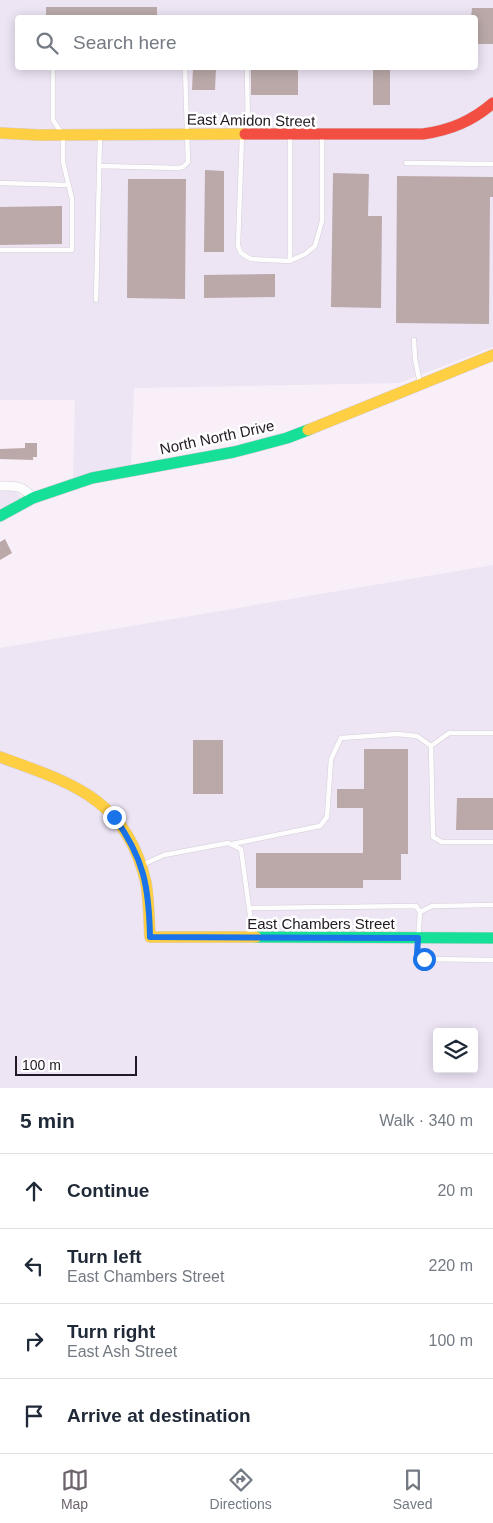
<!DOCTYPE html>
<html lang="en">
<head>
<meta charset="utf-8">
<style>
	body { margin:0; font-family:Helvetica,sans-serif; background:#f6f6f7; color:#1f2937 }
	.controls { position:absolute; right:15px; bottom:15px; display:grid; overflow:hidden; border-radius:5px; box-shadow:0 2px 12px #0003 }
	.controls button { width:45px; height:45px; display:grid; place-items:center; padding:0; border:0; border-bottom:1px solid #e0e1e3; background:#fff; color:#1f2937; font:25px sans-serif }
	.scale { position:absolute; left:15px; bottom:12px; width:122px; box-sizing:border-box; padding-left:5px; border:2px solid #231922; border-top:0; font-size:14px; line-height:18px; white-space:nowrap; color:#231922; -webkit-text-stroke:4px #fefefe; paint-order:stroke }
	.stop { position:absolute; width:15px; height:15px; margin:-11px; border:4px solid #1a73e8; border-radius:50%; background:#fff }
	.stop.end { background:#1a73e8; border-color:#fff; box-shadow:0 1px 5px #0008 }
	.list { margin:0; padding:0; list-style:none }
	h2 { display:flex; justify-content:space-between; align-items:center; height:65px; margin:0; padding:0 20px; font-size:21px }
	h2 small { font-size:16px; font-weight:400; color:#747a83 }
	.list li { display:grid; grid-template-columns:32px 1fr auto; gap:15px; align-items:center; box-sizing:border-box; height:75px; padding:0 20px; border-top:1px solid #e0e1e3 }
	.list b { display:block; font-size:19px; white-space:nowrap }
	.list p { margin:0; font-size:16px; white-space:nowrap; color:#747a83 }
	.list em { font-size:16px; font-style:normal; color:#747a83 }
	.icon { flex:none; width:28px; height:28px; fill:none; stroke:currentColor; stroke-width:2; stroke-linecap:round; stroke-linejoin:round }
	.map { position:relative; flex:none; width:493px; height:1088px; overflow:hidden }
	.search { position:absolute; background:#fff; box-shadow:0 2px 12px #0003; left:15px; right:15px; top:15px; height:55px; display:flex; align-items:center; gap:12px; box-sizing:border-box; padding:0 18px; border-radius:5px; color:#747a83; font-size:19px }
	.sheet { height:365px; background:#fff }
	nav { display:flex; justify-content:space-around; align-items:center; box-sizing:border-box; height:70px; border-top:1px solid #e0e1e3; background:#fff; font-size:14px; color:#747a83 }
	nav a { display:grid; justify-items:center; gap:2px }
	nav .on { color:#6e646d }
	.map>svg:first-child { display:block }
	.industrial { fill:#ede4f4; fill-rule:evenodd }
	.building { fill:#bba9a9 }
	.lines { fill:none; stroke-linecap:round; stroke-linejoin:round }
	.lane-casing { stroke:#d5ccd5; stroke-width:5.5 }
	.street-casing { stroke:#d5ccd5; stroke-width:10 }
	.fast-casing { stroke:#d5ccd5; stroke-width:12 }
	.slow-casing { stroke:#d5ccd5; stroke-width:12 }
	.jam-casing { stroke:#d5ccd5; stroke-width:12 }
	.lane { stroke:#fefdfe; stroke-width:4.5 }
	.street { stroke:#fefdfe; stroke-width:9 }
	.fast { stroke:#16e098; stroke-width:11 }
	.slow { stroke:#ffcf43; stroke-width:11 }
	.jam { stroke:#f24e42; stroke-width:11 }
	.route { stroke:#1a73e8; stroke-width:6 }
	.labels { text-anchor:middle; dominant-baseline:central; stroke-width:5; stroke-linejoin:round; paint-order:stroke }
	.street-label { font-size:15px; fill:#231922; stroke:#fefefe }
</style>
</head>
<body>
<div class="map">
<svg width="493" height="1088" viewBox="0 0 493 1088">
	<rect width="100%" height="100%" fill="#f8eff8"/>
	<path class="industrial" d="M0,0H493V347L399,383L134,388L131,465L73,478L75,400H0ZM18,18H476V68H18Z
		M0,491H16L23,500L0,513Z
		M493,565V1088H0V648ZM437,1032H474V1069H437Z"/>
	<path class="building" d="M46,7H157V18H46Z
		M472,8H493V44H476V18H471Z
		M193,68H216L215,90H192Z
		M251,68H298V95H251Z
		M373,68H390V105H373Z
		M205,170L224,171V252H204Z
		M333,173L369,174L368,216H382L381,308L331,307Z
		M397,176L493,177V197H490L489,324L396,323Z
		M128,179H186L185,299L127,298Z
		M62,206V244L0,245V207Z
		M275,274V297L204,298V275Z
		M25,443H37V457H33V460L0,459V449L25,448Z
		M5,539L12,553L0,560V542Z
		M193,740H223V794H193Z
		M364,749H408V854H401V880H363V888H256V853H363V808H337V789H364Z
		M457,798H493V830H456Z"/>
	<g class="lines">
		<defs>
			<path id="lane" d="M247,68L248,134
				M242,135L238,246L241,253L251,259L290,261L305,254L315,246L322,221V135
				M290,135V261
				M406,163L493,164
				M99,166L178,168L183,167L188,162L185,68
				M0,183L68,185
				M0,250H72V199L63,162V135L53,120V68
				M96,300L100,135
				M414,340L415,359L420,383
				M431,746L449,733H493
				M232,844L320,826L327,817L331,759L341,738L397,734L417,736L431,746L433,837L442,842H493
				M142,865L164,855L228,843L241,849L253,937
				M250,908L416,906L420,912L417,955L424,959L493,960
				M420,912L432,906L493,905"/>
			<path id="street" d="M0,486C16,486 22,485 33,498"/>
			<path id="fast" d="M0,516L33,498L92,478L234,452L287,438L308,430
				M256,937L493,938"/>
			<path id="slow" d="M0,133L39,135L245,134
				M308,430L493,355
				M0,757C72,783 127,799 146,883C149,901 149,919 150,937H256"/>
			<path id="jam" d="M245,134H423C451,130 472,121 493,103"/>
		</defs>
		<use href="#lane" class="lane-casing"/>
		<use href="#street" class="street-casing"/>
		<use href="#fast" class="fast-casing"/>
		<use href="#slow" class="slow-casing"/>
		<use href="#jam" class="jam-casing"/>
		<use href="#lane" class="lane"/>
		<use href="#street" class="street"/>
		<use href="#fast" class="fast"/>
		<use href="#slow" class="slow"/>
		<use href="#jam" class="jam"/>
	</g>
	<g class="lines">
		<path class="route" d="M114,817C144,858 149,887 150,937L418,938L417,955L424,959"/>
	</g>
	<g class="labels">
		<g class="street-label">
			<text transform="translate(251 120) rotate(1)">East Amidon Street</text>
			<text transform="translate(217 437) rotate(-12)">North North Drive</text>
			<text x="321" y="923">East Chambers Street</text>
		</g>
	</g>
</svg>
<div class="controls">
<button><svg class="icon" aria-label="layers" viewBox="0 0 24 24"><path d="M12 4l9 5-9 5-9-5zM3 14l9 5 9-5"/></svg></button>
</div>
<div class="scale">100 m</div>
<div class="stop" style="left:424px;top:959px"></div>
<div class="stop end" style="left:114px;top:817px"></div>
<div class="search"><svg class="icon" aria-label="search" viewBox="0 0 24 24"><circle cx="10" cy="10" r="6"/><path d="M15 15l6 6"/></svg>Search here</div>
</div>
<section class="sheet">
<h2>5 min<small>Walk · 340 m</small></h2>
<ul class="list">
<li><svg class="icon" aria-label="ahead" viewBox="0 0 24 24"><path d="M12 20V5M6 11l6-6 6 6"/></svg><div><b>Continue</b></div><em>20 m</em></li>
<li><svg class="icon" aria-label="left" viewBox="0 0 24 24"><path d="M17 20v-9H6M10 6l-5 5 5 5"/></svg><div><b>Turn left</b><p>East Chambers Street</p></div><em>220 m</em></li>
<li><svg class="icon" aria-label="right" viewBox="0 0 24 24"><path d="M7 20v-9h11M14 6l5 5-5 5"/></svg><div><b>Turn right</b><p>East Ash Street</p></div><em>100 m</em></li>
<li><svg class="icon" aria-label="arrive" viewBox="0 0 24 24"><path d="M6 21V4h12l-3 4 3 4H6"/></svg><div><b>Arrive at destination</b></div></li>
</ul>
</section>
<nav>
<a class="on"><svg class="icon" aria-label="map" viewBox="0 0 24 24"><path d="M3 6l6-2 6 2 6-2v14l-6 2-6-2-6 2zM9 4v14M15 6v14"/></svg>Map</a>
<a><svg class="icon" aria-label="directions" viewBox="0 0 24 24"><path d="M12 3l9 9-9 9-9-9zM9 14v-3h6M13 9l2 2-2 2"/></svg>Directions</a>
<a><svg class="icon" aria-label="saved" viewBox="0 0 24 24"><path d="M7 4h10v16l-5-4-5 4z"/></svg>Saved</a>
</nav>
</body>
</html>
